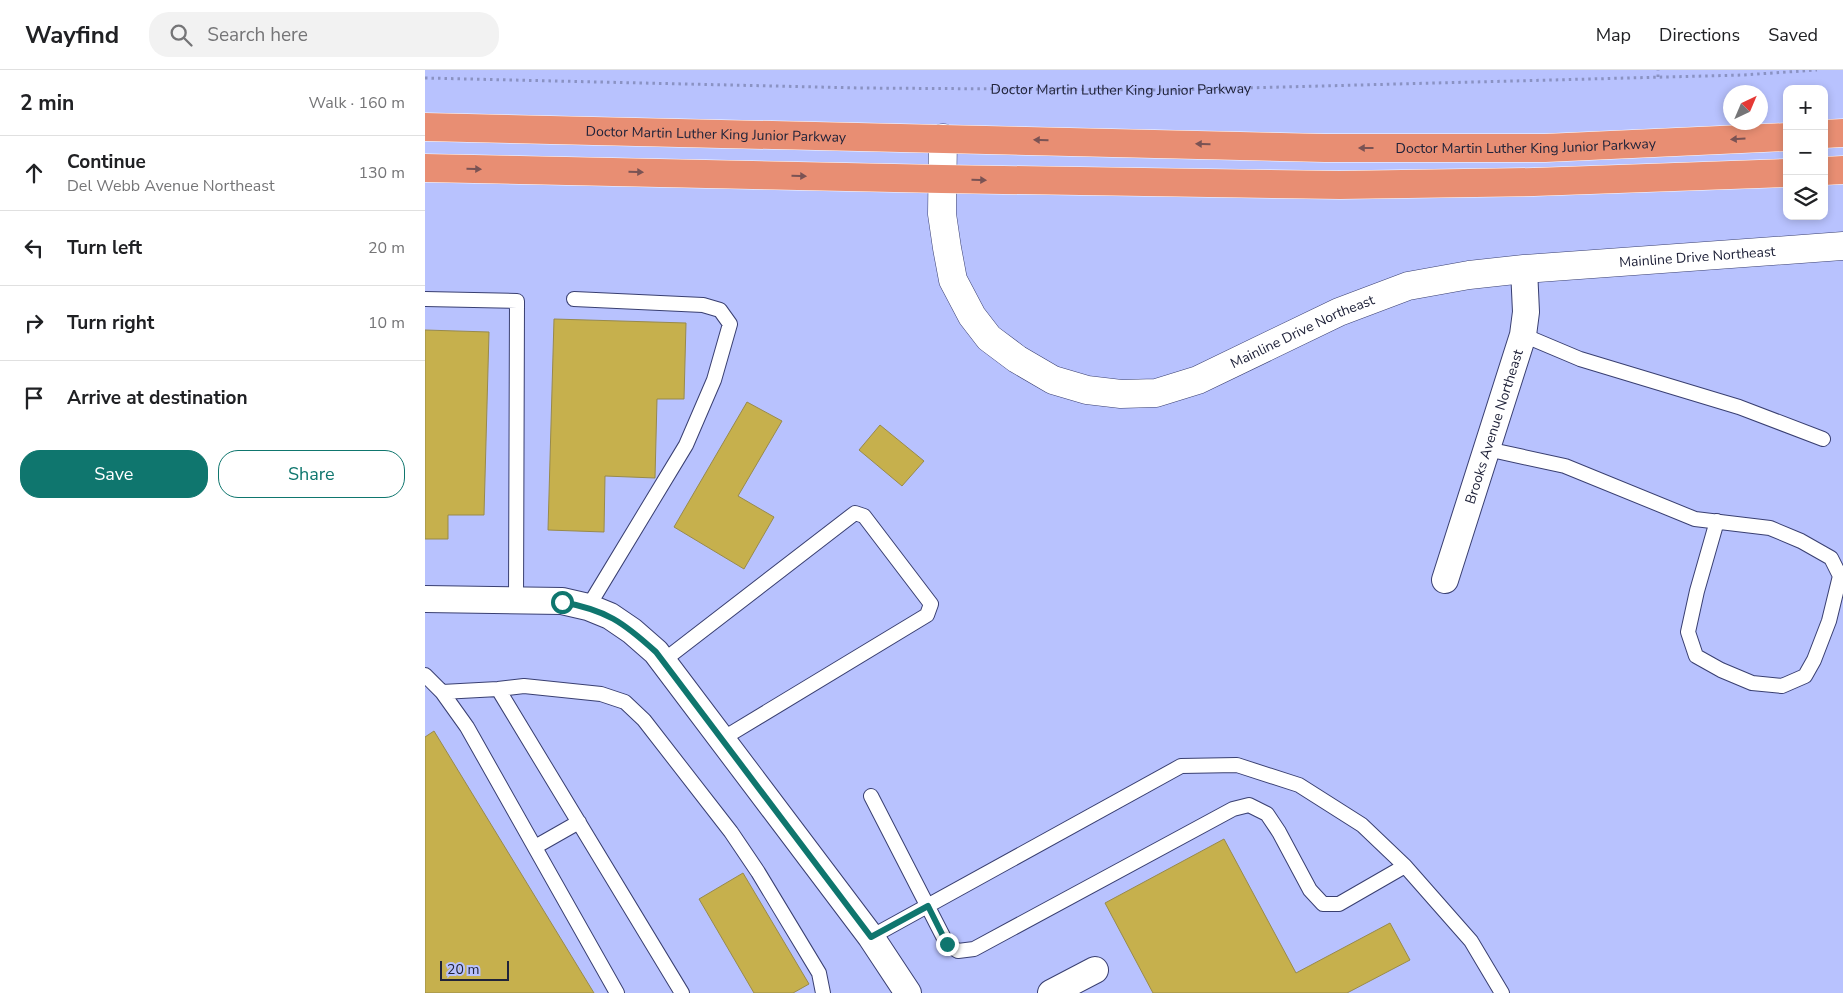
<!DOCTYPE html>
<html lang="en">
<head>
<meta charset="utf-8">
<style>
	body { margin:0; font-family:"Nunito Sans",sans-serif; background:#f2f2f2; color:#202124 }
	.controls { position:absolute; right:15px; top:15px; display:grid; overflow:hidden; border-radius:10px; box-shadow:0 2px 8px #0003 }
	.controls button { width:45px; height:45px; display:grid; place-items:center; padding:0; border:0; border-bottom:1px solid #e0e0e0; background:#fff; color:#202124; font:25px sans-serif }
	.compass { position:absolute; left:1298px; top:15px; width:45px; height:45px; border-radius:50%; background:#fff; box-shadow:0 2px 8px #0003; rotate:44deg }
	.scale { position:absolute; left:15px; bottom:12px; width:69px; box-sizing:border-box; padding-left:5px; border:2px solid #20233a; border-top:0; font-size:14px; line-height:18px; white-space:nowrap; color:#20233a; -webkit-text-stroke:4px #b8c2fe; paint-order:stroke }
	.stop { position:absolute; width:15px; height:15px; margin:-11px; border:4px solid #0f766e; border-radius:50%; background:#fff }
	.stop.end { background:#0f766e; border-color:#fff; box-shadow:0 1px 5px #0008 }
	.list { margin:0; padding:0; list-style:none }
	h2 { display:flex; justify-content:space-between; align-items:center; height:65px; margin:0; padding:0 20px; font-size:21px }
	h2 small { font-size:16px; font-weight:400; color:#757577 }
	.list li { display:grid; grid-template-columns:32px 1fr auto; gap:15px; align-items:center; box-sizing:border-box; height:75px; padding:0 20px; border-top:1px solid #e0e0e0 }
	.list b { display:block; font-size:19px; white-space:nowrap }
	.list p { margin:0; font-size:16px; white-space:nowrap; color:#757577 }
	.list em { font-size:16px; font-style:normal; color:#757577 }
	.actions { display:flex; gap:10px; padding:15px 20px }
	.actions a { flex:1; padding:11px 0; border:1px solid #0f766e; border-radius:20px; text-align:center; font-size:18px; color:#0f766e }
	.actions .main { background:#0f766e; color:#fff }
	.icon { flex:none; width:28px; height:28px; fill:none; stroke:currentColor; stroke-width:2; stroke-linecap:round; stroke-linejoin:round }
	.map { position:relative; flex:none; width:1418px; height:923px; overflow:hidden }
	header { display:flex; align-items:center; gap:30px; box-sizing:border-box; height:70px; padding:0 25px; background:#fff; border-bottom:1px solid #e0e0e0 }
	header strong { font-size:24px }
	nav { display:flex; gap:28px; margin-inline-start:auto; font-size:18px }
	.search { width:350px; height:45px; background:#f2f2f2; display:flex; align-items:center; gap:12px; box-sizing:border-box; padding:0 18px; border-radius:20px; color:#757577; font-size:19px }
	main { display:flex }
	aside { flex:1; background:#fff }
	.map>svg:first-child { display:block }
	.building { fill:#c6b04d; stroke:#988a4b }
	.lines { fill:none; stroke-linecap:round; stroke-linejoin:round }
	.service-casing { stroke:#393f71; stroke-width:16 }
	.minor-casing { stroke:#393f71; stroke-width:28 }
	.tertiary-casing { stroke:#393f71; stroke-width:29 }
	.trunk-casing { stroke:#fff; stroke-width:29 }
	.path { stroke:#8a92c3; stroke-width:3; stroke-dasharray:2.5 4; stroke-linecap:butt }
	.service { stroke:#fff; stroke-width:14 }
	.minor { stroke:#fff; stroke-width:26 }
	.tertiary { stroke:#fff; stroke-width:28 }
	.trunk { stroke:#e88e73; stroke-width:28 }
	.oneway { fill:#7a5354 }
	.route { stroke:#0f766e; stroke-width:6 }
	.labels { text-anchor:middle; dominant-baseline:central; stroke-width:4; stroke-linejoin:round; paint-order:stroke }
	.street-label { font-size:14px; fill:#20233a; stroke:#b8c2fe }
</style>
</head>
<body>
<header>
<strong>Wayfind</strong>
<div class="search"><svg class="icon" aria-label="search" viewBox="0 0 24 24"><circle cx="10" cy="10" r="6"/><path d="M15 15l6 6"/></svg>Search here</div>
<nav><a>Map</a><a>Directions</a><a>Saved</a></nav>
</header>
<main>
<aside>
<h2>2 min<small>Walk · 160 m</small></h2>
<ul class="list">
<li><svg class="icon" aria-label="ahead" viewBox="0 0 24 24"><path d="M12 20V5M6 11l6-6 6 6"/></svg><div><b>Continue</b><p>Del Webb Avenue Northeast</p></div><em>130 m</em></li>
<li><svg class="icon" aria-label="left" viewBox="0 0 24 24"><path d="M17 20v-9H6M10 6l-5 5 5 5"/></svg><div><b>Turn left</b></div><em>20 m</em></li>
<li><svg class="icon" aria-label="right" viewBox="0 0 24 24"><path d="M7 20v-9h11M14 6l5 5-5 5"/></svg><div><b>Turn right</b></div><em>10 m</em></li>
<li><svg class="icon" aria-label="arrive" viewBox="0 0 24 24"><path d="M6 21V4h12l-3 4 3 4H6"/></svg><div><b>Arrive at destination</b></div></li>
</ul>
<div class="actions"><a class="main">Save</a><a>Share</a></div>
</aside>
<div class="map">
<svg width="1418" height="923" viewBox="0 0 1418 923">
	<rect width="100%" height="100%" fill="#b8c2fe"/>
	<path class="building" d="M129,249L261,253L259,329H232L230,408L180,406L179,462L123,460Z
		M0,260L64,262L59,445H23V469H0Z
		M322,332L357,351L313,426L349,447L319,499L249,457Z
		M455,355L499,391L477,416L434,380Z
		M9,661L169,923H0V667Z
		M799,769L871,903L965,853L985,890L922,923H728L680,833Z
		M318,803L384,914L368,923H329L274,829Z"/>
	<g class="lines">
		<defs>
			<path id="service" d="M0,229L92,231L91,531
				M149,229L278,235L295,240L305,254L289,310L261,375L163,537
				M1098,265L1155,289L1314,337L1398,369
				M1062,379L1140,396L1270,449L1345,458L1376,471L1406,488L1415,506L1404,551L1389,590L1380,606L1357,616L1327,613L1296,600L1271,586L1263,562L1272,521L1292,451
				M238,591L430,443L439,446L506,534L502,545L297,669
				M0,605L17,622L42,657L192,923
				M73,619L257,923
				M17,622L73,619L99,616L176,624L200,632L219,650L306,762L333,802L394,903L398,923
				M446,726L522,874L533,881L549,879L808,739L824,735L842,744L854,762L885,820L898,834H914L980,796
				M110,777L154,752
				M446,867L756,696L812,695L874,715L937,755L980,796L1046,871L1077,923"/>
			<g id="minor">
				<path id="s2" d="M1020,510L1098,265L1101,242L1099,199"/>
				<path d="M0,529L137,531L163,537L185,546L207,561L231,582L446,867L483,923"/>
				<path d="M626,923L670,900"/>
			</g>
			<g id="tertiary">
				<path id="s3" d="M518,68L517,144L522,178L528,210L547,246L564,268L592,289L628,310L662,320L696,324L731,323L773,310L914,242L983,216L1044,205L1099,199L1418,176"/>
			</g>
			<g id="trunk">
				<path id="s4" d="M0,57L900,78H1120L1362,67"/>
				<path d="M1399,64L1418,63"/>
				<path d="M0,98L517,109L915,115L1109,112L1362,103"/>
				<path d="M1399,101L1418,100"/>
			</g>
		</defs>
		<use href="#service" class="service-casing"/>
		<use href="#minor" class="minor-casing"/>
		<use href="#tertiary" class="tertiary-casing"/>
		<use href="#trunk" class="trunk-casing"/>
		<g class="path">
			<path d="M1233,7V0"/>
			<path id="s1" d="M0,8L435,18L742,20L1318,5L1392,0"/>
		</g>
		<use href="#service" class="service"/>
		<use href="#minor" class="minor"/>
		<use href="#tertiary" class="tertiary"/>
		<use href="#trunk" class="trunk"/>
	</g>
	<defs><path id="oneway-solid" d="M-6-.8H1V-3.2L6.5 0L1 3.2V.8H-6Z" transform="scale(1.25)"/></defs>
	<g class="oneway">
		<use href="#oneway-solid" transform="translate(1313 69) rotate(177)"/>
		<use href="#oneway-solid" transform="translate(616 70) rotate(-179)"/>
		<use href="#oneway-solid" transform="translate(778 74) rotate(-179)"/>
		<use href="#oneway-solid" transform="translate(941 78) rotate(-180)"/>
		<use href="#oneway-solid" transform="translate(49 99) rotate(1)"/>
		<use href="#oneway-solid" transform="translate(211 102) rotate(1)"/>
		<use href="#oneway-solid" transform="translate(374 106) rotate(1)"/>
		<use href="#oneway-solid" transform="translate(554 110) rotate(1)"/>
	</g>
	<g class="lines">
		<path class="route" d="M137,532C181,540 198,552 231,582L446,867L503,836L522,874"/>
	</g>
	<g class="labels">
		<g class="street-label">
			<text stroke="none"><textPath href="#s1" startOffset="696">Doctor Martin Luther King Junior Parkway</textPath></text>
			<text stroke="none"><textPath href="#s4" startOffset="291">Doctor Martin Luther King Junior Parkway</textPath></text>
			<text stroke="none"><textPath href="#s4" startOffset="1101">Doctor Martin Luther King Junior Parkway</textPath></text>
			<text stroke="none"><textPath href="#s3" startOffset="958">Mainline Drive Northeast</textPath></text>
			<text stroke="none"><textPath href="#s3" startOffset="552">Mainline Drive Northeast</textPath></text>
			<text stroke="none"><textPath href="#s2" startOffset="161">Brooks Avenue Northeast</textPath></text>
		</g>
	</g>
</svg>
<div class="controls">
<button>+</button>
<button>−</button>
<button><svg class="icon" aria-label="layers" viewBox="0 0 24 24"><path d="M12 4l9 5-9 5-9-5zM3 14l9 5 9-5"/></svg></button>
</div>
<svg class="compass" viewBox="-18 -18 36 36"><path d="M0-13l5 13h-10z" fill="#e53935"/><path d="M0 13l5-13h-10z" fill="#757577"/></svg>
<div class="scale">20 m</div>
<div class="stop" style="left:137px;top:532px"></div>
<div class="stop end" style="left:522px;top:874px"></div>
</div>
</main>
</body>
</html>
